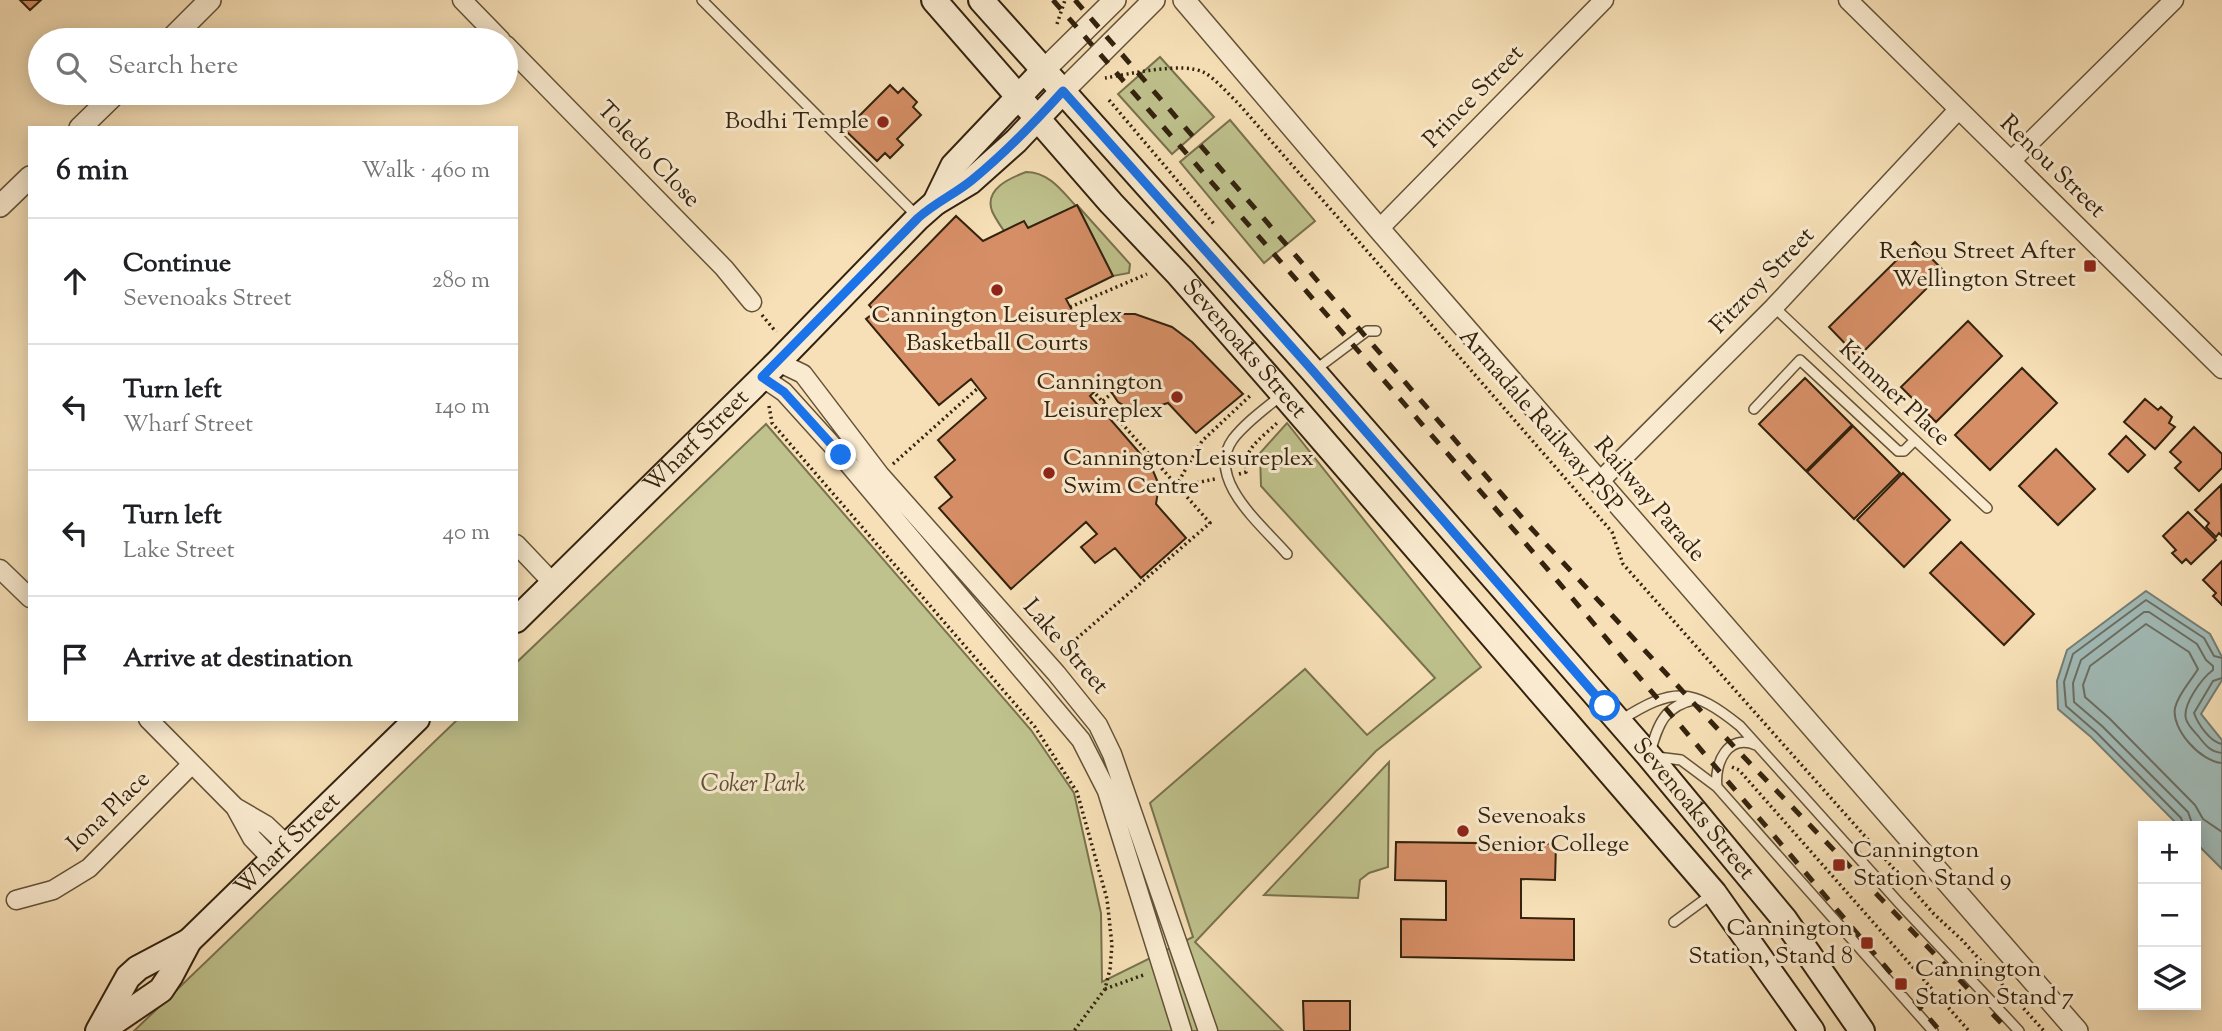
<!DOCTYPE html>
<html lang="en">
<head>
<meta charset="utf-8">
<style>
	body { margin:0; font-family:"Sorts Mill Goudy",serif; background:#f6f6f6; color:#202124 }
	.controls { position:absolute; right:21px; bottom:21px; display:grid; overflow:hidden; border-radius:0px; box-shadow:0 4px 18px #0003 }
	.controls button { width:63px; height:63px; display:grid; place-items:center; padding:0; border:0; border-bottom:2px solid #e0e0e0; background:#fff; color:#202124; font:35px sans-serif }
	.stop { position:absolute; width:21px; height:21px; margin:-16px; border:5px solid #1a73e8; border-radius:50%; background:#fff }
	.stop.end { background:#1a73e8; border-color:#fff; box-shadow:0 2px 7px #0008 }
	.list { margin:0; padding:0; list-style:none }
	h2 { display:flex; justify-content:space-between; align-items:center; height:91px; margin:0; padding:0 28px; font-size:30px }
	h2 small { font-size:23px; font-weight:400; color:#757577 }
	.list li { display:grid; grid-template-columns:46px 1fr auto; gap:21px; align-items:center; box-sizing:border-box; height:126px; padding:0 28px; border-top:2px solid #e0e0e0 }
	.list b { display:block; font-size:26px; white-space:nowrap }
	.list p { margin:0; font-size:23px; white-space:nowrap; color:#757577 }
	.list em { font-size:23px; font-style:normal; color:#757577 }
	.icon { flex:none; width:38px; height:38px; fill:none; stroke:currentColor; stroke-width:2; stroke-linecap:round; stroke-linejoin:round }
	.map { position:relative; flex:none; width:2222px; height:1031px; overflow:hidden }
	.search { position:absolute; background:#fff; box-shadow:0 4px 18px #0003; left:28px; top:28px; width:490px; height:77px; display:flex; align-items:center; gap:18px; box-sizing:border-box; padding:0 24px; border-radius:38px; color:#757577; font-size:26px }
	.panel { position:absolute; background:#fff; box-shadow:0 4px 18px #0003; left:28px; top:126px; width:490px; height:595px; border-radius:0px }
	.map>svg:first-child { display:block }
	.green { fill:#bfc28d; stroke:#79724e; stroke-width:2 }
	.water { fill:#a1bbb8; stroke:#757e74; stroke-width:2 }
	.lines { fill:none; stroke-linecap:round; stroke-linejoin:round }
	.shore { stroke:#6a6e63; stroke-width:2 }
	.building { fill:#d68e66; stroke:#33220e; stroke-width:2 }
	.service-casing { stroke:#645238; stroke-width:12 }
	.minor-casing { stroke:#645238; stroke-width:21 }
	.tertiary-casing { stroke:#645238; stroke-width:24 }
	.secondary-casing { stroke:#33220e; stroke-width:28 }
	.path { stroke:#33220e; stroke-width:3.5; stroke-dasharray:2 3.5; stroke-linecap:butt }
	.service { stroke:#faebd0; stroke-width:9 }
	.minor { stroke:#faebd0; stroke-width:18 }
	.tertiary { stroke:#faebd0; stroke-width:21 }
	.secondary { stroke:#faebd0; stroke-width:24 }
	.rail { stroke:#33220e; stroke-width:5; stroke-dasharray:12 12; stroke-linecap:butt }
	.route { stroke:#1a73e8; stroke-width:9 }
	.poi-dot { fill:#8f2418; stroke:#faebd0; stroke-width:2.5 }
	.labels { text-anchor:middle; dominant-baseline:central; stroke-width:6; stroke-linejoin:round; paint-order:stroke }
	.street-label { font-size:24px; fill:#33220e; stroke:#faebd0 }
	.poi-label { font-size:24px; fill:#33220e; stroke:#faebd0; text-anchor:end }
	.park-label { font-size:24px; font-style:italic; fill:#5d5234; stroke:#faebd0 }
</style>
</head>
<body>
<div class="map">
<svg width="2222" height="1031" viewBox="0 0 2222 1031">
	<rect width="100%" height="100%" fill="#f7e0b7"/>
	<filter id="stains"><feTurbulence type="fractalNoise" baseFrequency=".00286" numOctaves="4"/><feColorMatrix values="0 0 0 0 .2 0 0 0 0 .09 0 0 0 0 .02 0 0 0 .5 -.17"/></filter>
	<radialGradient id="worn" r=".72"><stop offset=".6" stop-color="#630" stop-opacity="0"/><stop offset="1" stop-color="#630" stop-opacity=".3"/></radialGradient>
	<path class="green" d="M1160,57L1214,117L1172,154L1118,94Z
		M1230,120L1315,221L1264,263L1180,162Z
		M1026,172C1049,172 1062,191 1076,206L1028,228L1004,231C1000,225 995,218 992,211C984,189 1010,178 1026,172Z
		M1077,205L1130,264L1129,273L1113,276Z
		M1287,423L1481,667L1376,751L1195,942L1283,1031H134L458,719H516V663L766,424L1031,730L1074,793L1101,913L1102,982L1193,937L1150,803L1305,669L1367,735L1435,678L1261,486L1260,453Z
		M1389,762L1388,867L1369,873L1360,880L1358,898L1264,895Z"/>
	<path class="water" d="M2146,591L2210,634L2222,657V680L2201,714L2222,740V869L2196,843V826H2179L2091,737L2058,709L2057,681L2067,650Z"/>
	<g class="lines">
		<path class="shore" d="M2222,678L2213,681L2194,713C2198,724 2210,742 2222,744
			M2222,763C2201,762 2171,729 2175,708C2178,694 2191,681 2198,669L2189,652L2146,624L2090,666L2083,685L2085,697L2110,719L2195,805L2203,819L2222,832
			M2184,826L2181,818L2096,732L2066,706L2064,682L2073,654L2146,600L2204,638L2214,656L2222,658
			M2193,826L2188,812L2102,726L2074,702L2073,683L2081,660L2144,612H2149L2197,644L2206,660L2213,666V670C2202,678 2182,705 2186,719C2188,726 2195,732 2199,737C2206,746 2211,752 2222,753"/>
	</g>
	<path class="building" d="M20,0H41L30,10Z
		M890,85L898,93L903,88L917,102L913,107L921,115L897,139L903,145L890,158L885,153L877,161L845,130Z
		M1077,205L1113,276L1066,299L1074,314H1135L1172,327L1192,342L1243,394L1196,433L1168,403L1149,409L1132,410L1118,402L1106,384L1094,392L1090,396L1151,466L1159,485L1156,504L1186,538L1141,578L1115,548L1095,563L1081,547L1097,534L1086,522L1011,589L939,508L952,497L935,477L955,460L938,440L986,398L971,379L939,405L866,319L875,312L869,305L956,216L983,241L1024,221L1028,228Z
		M1915,242L1944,271L1858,357L1829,327Z
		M1968,321L2002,356L1936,422L1901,387Z
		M2022,368L2057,403L1990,470L1955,435Z
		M1805,378L1852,425L1806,471L1759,424Z
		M2145,399L2158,410L2161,407L2172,417L2169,423L2175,427L2155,449L2124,422Z
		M1853,426L1900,473L1854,519L1807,472Z
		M2194,427L2222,454V468L2199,491L2175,468L2181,462L2170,452Z
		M2126,436L2145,455L2128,472L2109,454Z
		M2056,449L2095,489L2058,525L2019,486Z
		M1903,473L1950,520L1904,567L1857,520Z
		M2221,485L2222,536L2219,533L2216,537L2206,527L2209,523L2195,510Z
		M2188,512L2216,540L2191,564L2186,559L2182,563L2172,553L2176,550L2163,536Z
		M1961,542L2034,614L2004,645L1930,573Z
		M2222,561V605L2213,596L2216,593L2203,580Z
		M1396,842L1556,844L1555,880L1521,879V918L1574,919V960L1401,957V919L1446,920V881L1395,880Z
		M1303,1001H1350V1031H1304Z"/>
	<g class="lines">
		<defs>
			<path id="service" d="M702,0L918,217
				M1774,307L1987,508
				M1315,370L1367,331H1376
				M1283,394C1266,408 1246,422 1233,439C1204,479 1263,526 1287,554
				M1754,409L1800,360L1898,451H1904L1915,440
				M1697,699C1662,706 1658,726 1649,756L1681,760L1717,787L1933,1031
				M1621,720C1673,687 1692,687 1740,726L1900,904L2019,1031
				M1717,787C1714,763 1728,733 1756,745
				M1674,922L1712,894"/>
			<path id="minor" d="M462,0L501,40
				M1848,0L2222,369
				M506,45L724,268L752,302
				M2012,160L2174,0
				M1379,229L1604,0
				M778,362L803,374L880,475L1056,673L1098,725L1112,754L1208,1031
				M762,377L784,392L841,455L1081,740L1107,791L1182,1031
				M1599,482L1774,307L1958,110
				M516,544L553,583
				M0,569L30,598
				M148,719L235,807L266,825L287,845
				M235,807L252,838L272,859
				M16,900L53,890L89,868L192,764"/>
			<path id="tertiary" d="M1184,0L1379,229L2077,1031
				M170,40L210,0
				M1044,70L1115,0
				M1063,91L1154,0
				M80,128L116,93
				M0,206L30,177"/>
			<g id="secondary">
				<path id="s1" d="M934,0L1111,203L1179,275L1283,394L1714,893L1812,1031"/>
				<path id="s2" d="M981,0L1313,371L1649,756L1785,920L1862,1031"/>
				<path d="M935,203L953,166L1044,70"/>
				<path id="s3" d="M516,620L778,362L918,218L935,203L970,182L1016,141L1063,91"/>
				<path id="s4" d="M98,1031L128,977L138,968L189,941L417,719"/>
				<path d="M101,1031L161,990L171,975L189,941"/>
			</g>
		</defs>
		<use href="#service" class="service-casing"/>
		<use href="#minor" class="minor-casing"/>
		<use href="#tertiary" class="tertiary-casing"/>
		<use href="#secondary" class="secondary-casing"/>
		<path class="path" d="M1057,24L1065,0
			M1105,78C1130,74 1184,61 1205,73C1217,80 1228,94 1238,103L1612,532L1623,564L1934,914L1962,940L2044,1031
			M1109,100L1214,224
			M1070,307L1147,274
			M762,315L776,332
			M1103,401L1112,393
			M769,406L772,423L1035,727L1077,792L1107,899L1112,945L1110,969L1105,989L1074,1031
			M893,464L978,388
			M1239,474L1246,472C1241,450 1263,437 1277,423
			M1176,486L1202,441L1252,394
			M1175,487L1215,479
			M1060,653L1210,523L1094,392
			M1732,767L1739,770L1969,1031
			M1105,989L1146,974"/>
		<use href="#service" class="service"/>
		<use href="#minor" class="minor"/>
		<use href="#tertiary" class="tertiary"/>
		<use href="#secondary" class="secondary"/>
		<path class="rail" d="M1053,0L1521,538L1940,1031
			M1075,0L1531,528L1740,753L2009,1031"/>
	</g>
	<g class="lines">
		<path class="route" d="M841,455L784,392L762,377L918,218C936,202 955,194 972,180C1005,153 1035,122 1063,91L1313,371L1605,706"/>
	</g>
	<g class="poi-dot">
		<circle cx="883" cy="122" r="7"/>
		<rect x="2083" y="259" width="14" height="14" rx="3.5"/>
		<circle cx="997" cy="290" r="7"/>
		<circle cx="1177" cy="397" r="7"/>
		<circle cx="1049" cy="473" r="7"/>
		<circle cx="1463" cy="831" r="7"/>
		<rect x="1832" y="858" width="14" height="14" rx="3.5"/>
		<rect x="1860" y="936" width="14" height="14" rx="3.5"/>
		<rect x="1894" y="977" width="14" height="14" rx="3.5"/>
	</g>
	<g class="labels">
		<g class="street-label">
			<text transform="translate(1474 97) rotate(-46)">Prince Street</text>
			<text transform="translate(648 155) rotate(46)">Toledo Close</text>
			<text transform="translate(2052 167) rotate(44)">Renou Street</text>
			<text transform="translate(1763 281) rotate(-46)">Fitzroy Street</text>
			<text stroke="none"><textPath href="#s1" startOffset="467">Sevenoaks Street</textPath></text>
			<text transform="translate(1894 394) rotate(43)">Kimmer Place</text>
			<text transform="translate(1540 421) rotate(49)">Armadale Railway PSP</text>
			<text stroke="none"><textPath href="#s3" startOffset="254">Wharf Street</textPath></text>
			<text transform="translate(1649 500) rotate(49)">Railway Parade</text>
			<text transform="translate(1065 647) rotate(49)">Lake Street</text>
			<text stroke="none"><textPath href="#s2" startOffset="1078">Sevenoaks Street</textPath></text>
			<text transform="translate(109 812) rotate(-44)">Iona Place</text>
			<text stroke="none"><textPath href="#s4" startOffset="271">Wharf Street</textPath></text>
		</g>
		<g class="poi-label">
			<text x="869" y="122">Bodhi Temple</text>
			<text x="2076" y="252">Renou Street After<tspan x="2076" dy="28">Wellington Street</tspan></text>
			<text x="997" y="316" text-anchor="middle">Cannington Leisureplex<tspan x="997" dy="28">Basketball Courts</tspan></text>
			<text x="1163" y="383">Cannington<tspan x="1163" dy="28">Leisureplex</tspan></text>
			<text x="1063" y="459" text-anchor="start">Cannington Leisureplex<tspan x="1063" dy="28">Swim Centre</tspan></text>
			<text x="1477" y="817" text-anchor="start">Sevenoaks<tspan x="1477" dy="28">Senior College</tspan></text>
			<text x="1853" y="851" text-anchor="start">Cannington<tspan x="1853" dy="28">Station Stand 9</tspan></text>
			<text x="1853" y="929">Cannington<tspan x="1853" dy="28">Station, Stand 8</tspan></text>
			<text x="1915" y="970" text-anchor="start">Cannington<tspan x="1915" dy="28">Station Stand 7</tspan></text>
		</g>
		<g class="park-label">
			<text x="753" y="785">Coker Park</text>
		</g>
	</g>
	<rect width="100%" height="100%" filter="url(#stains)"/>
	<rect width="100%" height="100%" fill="url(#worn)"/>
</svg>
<div class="controls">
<button>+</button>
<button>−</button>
<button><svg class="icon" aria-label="layers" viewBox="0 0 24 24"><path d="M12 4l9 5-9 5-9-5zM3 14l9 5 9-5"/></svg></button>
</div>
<div class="stop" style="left:1605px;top:706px"></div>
<div class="stop end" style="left:841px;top:455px"></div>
<div class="search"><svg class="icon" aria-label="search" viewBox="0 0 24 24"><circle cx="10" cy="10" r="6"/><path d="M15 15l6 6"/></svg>Search here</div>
<section class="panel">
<h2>6 min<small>Walk · 460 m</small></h2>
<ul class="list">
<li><svg class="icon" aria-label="ahead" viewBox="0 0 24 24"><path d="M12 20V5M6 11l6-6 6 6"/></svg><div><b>Continue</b><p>Sevenoaks Street</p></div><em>280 m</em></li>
<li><svg class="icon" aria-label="left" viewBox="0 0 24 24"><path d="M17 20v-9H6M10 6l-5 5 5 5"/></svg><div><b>Turn left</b><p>Wharf Street</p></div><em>140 m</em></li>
<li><svg class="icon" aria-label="left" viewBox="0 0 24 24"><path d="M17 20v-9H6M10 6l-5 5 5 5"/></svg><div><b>Turn left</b><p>Lake Street</p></div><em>40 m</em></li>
<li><svg class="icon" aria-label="arrive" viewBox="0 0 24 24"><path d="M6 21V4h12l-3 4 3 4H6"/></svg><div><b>Arrive at destination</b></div></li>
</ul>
</section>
</div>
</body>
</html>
